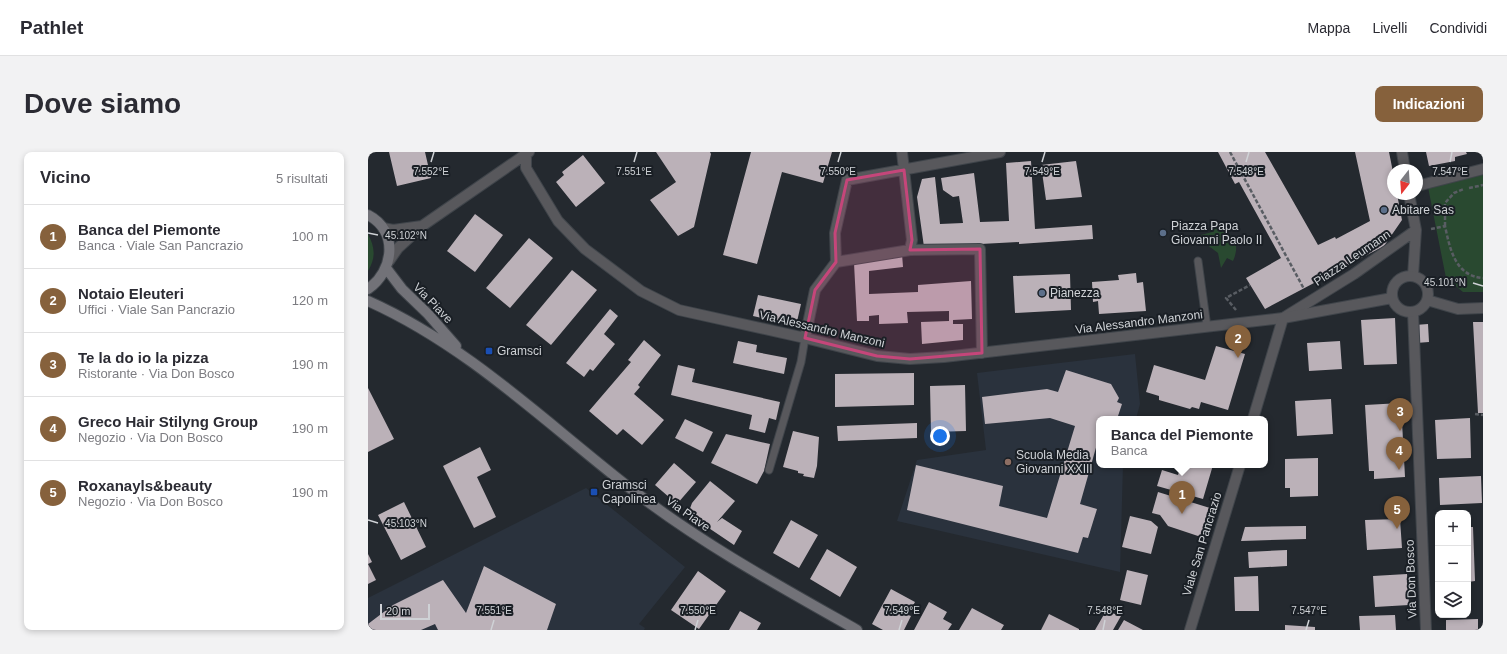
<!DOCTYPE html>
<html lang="it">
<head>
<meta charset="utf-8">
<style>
	body { margin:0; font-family:Helvetica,sans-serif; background:#f2f2f3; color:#2b2b33 }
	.controls { position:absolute; right:12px; bottom:12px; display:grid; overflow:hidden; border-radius:8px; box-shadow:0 2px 6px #0003 }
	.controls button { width:36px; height:36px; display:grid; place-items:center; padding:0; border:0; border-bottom:1px solid #e1e1e2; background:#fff; color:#2b2b33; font:20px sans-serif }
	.compass { position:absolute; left:1019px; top:12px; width:36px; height:36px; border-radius:50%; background:#fff; box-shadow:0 2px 6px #0003; rotate:197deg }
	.scale { position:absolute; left:12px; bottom:10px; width:50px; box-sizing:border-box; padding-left:4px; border:2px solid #cfd2d6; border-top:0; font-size:11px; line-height:14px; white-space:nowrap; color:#cfd2d6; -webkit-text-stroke:3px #1a1f25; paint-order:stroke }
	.you { position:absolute; left:572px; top:284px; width:14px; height:14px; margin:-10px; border:3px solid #fff; border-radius:50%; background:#1a73e8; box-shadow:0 0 0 6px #1a73e833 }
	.badge { display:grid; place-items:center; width:26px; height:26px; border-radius:50%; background:#86613c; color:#fff; font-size:13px; font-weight:700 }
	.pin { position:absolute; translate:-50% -33px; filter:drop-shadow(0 1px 2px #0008) }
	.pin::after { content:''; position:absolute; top:21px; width:14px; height:12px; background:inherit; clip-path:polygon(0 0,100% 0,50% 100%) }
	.popup { position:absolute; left:728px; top:264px; width:172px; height:52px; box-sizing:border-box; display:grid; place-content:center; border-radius:8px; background:#fff; filter:drop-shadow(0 1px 3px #0005); font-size:13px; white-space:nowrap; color:#7c7c81 }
	.popup b { font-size:15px; color:#2b2b33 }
	.popup::after { content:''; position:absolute; left:50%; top:100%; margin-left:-8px; border:8px solid transparent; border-top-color:#fff }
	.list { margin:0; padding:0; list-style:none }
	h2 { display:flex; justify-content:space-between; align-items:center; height:52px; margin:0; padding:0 16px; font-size:17px }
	h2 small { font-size:13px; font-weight:400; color:#7c7c81 }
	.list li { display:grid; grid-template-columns:26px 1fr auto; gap:12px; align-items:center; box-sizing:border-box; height:64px; padding:0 16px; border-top:1px solid #e1e1e2 }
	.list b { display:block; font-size:15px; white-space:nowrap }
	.list p { margin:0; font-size:13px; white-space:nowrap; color:#7c7c81 }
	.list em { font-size:13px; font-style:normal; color:#7c7c81 }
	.icon { flex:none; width:22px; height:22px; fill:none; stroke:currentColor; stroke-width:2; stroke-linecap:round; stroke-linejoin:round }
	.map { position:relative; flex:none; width:1115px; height:478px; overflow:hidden; border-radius:8px }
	header { display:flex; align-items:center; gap:24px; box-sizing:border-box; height:56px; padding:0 20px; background:#fff; border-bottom:1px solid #e1e1e2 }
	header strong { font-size:19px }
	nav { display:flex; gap:22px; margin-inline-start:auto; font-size:14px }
	.intro { display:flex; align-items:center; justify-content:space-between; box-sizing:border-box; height:96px; padding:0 24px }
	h1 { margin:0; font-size:28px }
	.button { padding:10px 18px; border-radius:8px; background:#86613c; color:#fff; font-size:14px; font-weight:700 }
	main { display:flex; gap:24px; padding:0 24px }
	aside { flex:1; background:#fff; border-radius:8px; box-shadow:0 2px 6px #0003 }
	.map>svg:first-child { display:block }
	.built { fill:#2a323d }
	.green { fill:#294930 }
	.building { fill:#bbb1b8 }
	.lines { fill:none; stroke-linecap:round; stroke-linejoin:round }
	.service-casing { stroke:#3f444a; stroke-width:9 }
	.minor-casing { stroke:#3f444a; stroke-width:12 }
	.tertiary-casing { stroke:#3f444a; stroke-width:12 }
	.secondary-casing { stroke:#3f444a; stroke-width:12 }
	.path { stroke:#595d63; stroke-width:2.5; stroke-dasharray:4 2; stroke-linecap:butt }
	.service { stroke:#58585c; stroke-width:7 }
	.minor { stroke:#58585c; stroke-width:10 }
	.tertiary { stroke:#58585c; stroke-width:10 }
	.secondary { stroke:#727278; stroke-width:10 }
	.marked { fill:#c5467a; fill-opacity:0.2; stroke:#c5467a; stroke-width:3; stroke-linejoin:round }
	.ticks { fill:none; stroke:#cfd2d6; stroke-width:1.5 }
	.service-dot { fill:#5c6f8a; stroke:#1a1f25; stroke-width:1.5 }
	.transit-dot { fill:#1a4fb4; stroke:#1a1f25; stroke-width:1.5 }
	.education-dot { fill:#8d6e63; stroke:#1a1f25; stroke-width:1.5 }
	.labels { text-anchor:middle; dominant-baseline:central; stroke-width:4; stroke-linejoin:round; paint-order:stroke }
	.poi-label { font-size:12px; fill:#cfd2d6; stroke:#1a1f25; text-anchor:start }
	.street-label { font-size:12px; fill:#cfd2d6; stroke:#1a1f25 }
	.ticks-label { font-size:10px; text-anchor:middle; fill:#cfd2d6; stroke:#1a1f25; stroke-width:4; stroke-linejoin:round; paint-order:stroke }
</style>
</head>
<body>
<header>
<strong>Pathlet</strong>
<nav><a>Mappa</a><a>Livelli</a><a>Condividi</a></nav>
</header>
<div class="intro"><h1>Dove siamo</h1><a class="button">Indicazioni</a></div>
<main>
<aside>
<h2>Vicino<small>5 risultati</small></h2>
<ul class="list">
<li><span class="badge">1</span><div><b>Banca del Piemonte</b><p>Banca · Viale San Pancrazio</p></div><em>100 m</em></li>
<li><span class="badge">2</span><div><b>Notaio Eleuteri</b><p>Uffici · Viale San Pancrazio</p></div><em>120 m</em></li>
<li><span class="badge">3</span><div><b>Te la do io la pizza</b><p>Ristorante · Via Don Bosco</p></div><em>190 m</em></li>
<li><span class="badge">4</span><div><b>Greco Hair Stilyng Group</b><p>Negozio · Via Don Bosco</p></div><em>190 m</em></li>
<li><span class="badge">5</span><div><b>Roxanayls&amp;beauty</b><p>Negozio · Via Don Bosco</p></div><em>190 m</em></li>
</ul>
</aside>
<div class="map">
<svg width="1115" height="478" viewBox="0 0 1115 478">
	<rect width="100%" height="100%" fill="#24292f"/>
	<path class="built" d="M767,202L772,252L768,267H731V313H755L752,420L529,369L549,308L618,298L609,221Z
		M218,336L317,415L271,472L277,476L276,478H0V446Z"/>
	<path class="green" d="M1115,22V140H1095L1078,126L1060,35Z
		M843,75C863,78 874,89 865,109L859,106L853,116L850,101L834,89L833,83L844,80Z
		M0,82C7,95 8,106 0,119Z"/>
	<path class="building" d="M21,0H57L63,26L29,34Z
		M288,0H342L343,2L326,75L310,84L282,48L308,30Z
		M383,0H464L455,31L414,20L389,112L355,103Z
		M850,0H897L950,93L967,85L968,87L1002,69L987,0H1021L1025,20V42H1029L1034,68L1016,94L897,157L878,126L913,106L871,30L867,32Z
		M1058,0H1098L1099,2L1087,5V9L1061,14Z
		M215,3L237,31L208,55L188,30L196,23L194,20Z
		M663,9L667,77L724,73L725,87L651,92V90L556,95L549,45L554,27L567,25L572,72L595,71L591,44L585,45L575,38L573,26L606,21L612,70L641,69L638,11Z
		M708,9L714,45L678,48L673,13Z
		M107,62L135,83L107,120L79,99Z
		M161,86L185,106L142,156L118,136Z
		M534,102L535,115L501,119V142L550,140V133L603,129L604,167L585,168V172H595V188L554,192L553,170L581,169V159L539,160L540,171L511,172V163L501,164V169H489L486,111Z
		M204,118L229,138L183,193L158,173Z
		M768,121L769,131L775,130L778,159L731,162L730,149L725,150L724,130L751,128L750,123Z
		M702,122L703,158L647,161L645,124Z
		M390,143L433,152L428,174L385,164Z
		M242,157L250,164L236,182L247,192L225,219L222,217L216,225L198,211Z
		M1027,166L1029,212L996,213L993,168Z
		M1105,170H1115V261H1110Z
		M1060,172L1061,190L1048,191L1047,173Z
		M276,188L293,203L270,233L272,235L266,242L296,268L274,293L255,277L249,283L221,259L263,210L260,208Z
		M370,189L389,193L388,200L419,206L416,222L365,211Z
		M972,189L974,217L941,219L939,191Z
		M848,194L877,202L860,258L833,250L831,257L824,255L822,257L791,248V244L778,240L786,213L837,228Z
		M310,213L327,217L324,230L412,250L408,268L401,266L397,281L381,277L384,263L303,243Z
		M698,218L743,232L751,246L749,250L754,252L749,267H731V285L712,352L729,357L720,386L715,385L710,401L539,358L548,313L635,334L631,354L679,366L707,274L682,266L617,272L614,245L679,237L690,240Z
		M546,221V253L467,255V222Z
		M597,233L598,279L563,280L562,234Z
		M0,236L26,287L0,300Z
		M963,247L965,282L929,284L927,249Z
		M1033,251L1037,325L1006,327V319H1001L997,253Z
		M1102,266L1103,306L1069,307L1067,268Z
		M317,267L345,280L335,300L307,286Z
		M549,271V286L470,289L469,274Z
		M425,279L451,285L449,314L446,326L435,324L436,322L430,321V319L415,315Z
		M358,282L402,292L396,319L389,332L343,311Z
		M112,295L123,318L109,325L128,365L106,376L75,314Z
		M950,306V344L922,345V336H917V307Z
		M306,311L328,330L309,352L287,333Z
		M813,313H845L835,347L789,334L794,318L810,323Z
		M1113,324L1114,351L1072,353L1071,326Z
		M342,329L367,349L349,370L354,366L374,379L366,393L320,362L324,351Z
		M790,340L842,356L833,385L800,374L792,363L784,361Z
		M36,350L58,395L33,408L10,363Z
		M762,364L783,369L790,375L783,402L754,395Z
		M1032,367L1034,396L999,398L997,368Z
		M423,368L450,383L431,416L405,401Z
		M938,374V387L873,389L877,375Z
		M1100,375H1105L1107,429L1100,430Z
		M459,397L489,415L472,445L442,427Z
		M919,398V414L881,416L880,400Z
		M0,402L4,410L0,412L8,428L0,432Z
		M116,414L188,452L179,478H70L67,472L53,478H0V472L25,453L75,428L98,461Z
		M759,418L780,423L773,453L752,448Z
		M330,419L358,439L331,477L303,458Z
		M1039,422L1041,453L1007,455L1005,424Z
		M890,424L891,459H867L866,425Z
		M523,437L547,450L540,463L543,464L536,478H515L504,472Z
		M561,450L579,460L575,467L584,472L580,478H546Z
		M604,456L636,473L633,478H591Z
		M372,459L393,471L389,478H361Z
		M738,459L753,464L745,478H727Z
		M681,462L711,477V478H673Z
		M1027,463L1028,478H992L991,464Z
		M1110,467V478H1078V468Z
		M756,468L775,478H750Z
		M917,473L947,475V478H917Z"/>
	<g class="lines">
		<defs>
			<path id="service" d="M830,109L839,175
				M401,318L433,210L437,186"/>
			<path id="minor" d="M158,0V16L190,69L217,97L273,139L311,158L437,186L509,204L542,207L576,205L915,166L986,122L1048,78
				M1034,0L1037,18
				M1049,34L1115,17
				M1041,42L1048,78L1045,124
				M15,76L25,78L54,74
				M542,98L612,97L614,201
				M21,109L30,96L54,74L161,0
				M468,110L467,81L479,28L632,0
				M1045,160L1058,478
				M437,186L447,138L468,110L542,98L544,88L534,0"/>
			<path id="tertiary" d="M1024 142a18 18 0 1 1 36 0a18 18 0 1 1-36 0Z
				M1059,148L1090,157L1115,156
				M885,267L915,166L1024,146
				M822,478L872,313"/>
			<path id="secondary" d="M0,63C31,79 26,119 0,137
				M18,116L34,137L60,162L88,194
				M0,149C101,194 180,273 267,340C336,393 413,435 489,478"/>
		</defs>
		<use href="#service" class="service-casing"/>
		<use href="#minor" class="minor-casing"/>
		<use href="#tertiary" class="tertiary-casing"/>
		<use href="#secondary" class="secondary-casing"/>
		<path class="path" d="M862,0L936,137
			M1101,36L1115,33
			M1077,74V51L1086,41L1096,37
			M1063,77L1077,74C1082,97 1087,124 1115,126
			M868,158L858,146L882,133
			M1107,262L1115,263"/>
		<use href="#service" class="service"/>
		<use href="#minor" class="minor"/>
		<use href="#tertiary" class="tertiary"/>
		<use href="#secondary" class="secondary"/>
	</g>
	<path class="marked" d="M536,18L544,88L542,98L612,97L614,201L542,207L509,204L437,186L447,138L468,110L467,81L479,28Z"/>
	<path class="ticks" d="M63,10L66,0M266,10L269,0M470,10L473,0M674,10L677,0M878,10L881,0M1082,10L1084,0M0,81L10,83M1105,131L1115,134M0,368L10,371M123,478L126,468M327,478L330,468M531,478L534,468M735,478L737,468M938,478L941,468"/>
	<g class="service-dot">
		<circle cx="1016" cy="58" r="4"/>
		<circle cx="795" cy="81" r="4"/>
		<circle cx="674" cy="141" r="4"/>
	</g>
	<g class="transit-dot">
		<rect x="117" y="195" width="8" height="8" rx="2"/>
		<rect x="222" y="336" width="8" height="8" rx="2"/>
	</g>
	<circle class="education-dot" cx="640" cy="310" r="4"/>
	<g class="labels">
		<g class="poi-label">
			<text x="1024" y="58">Abitare Sas</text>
			<text x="803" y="74">Piazza Papa<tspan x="803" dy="14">Giovanni Paolo II</tspan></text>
			<text x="682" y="141">Pianezza</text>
			<text x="129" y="199">Gramsci</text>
			<text x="648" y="303">Scuola Media<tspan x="648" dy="14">Giovanni XXIII</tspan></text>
			<text x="234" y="333">Gramsci<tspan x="234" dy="14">Capolinea</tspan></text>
		</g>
		<g class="street-label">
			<text transform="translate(984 106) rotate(-34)">Piazza Leumann</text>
			<text transform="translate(65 151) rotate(46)">Via Piave</text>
			<text transform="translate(771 170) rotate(-7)">Via Alessandro Manzoni</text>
			<text transform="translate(454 177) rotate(13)">Via Alessandro Manzoni</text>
			<text transform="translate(320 362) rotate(35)">Via Piave</text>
			<text transform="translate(834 392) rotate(-73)">Viale San Pancrazio</text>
			<text transform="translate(1043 427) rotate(-92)">Via Don Bosco</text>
		</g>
	</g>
	<g class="ticks-label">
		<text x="63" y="23">7.552°E</text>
		<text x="266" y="23">7.551°E</text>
		<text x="470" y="23">7.550°E</text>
		<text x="674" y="23">7.549°E</text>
		<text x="878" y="23">7.548°E</text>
		<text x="1082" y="23">7.547°E</text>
		<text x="38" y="87">45.102°N</text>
		<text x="1077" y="134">45.101°N</text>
		<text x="38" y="375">45.103°N</text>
		<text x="126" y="462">7.551°E</text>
		<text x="330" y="462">7.550°E</text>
		<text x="534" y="462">7.549°E</text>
		<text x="737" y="462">7.548°E</text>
		<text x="941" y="462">7.547°E</text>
	</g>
</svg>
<div class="controls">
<button>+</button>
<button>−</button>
<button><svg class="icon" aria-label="layers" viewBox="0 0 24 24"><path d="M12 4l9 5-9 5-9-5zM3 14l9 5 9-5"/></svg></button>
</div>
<svg class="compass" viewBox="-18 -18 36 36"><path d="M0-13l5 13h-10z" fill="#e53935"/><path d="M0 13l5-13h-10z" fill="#7c7c81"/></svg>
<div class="scale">20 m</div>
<div class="you"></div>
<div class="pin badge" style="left:814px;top:362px">1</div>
<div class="popup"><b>Banca del Piemonte</b>Banca</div>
<div class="pin badge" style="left:870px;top:206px">2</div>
<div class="pin badge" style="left:1032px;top:279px">3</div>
<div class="pin badge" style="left:1031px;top:318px">4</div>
<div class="pin badge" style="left:1029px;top:377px">5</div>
</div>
</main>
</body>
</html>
